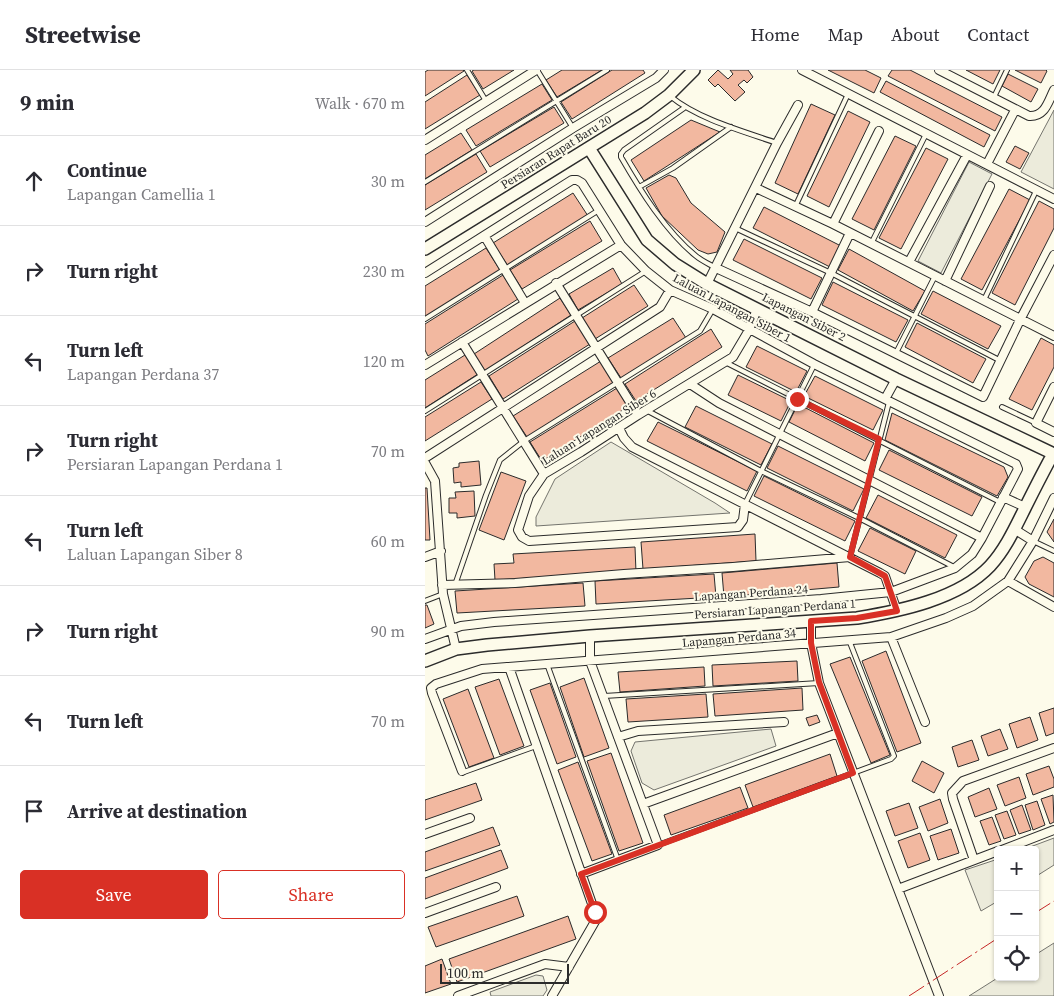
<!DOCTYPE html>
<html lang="en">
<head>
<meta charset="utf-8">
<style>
	body { margin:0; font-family:"Source Serif 4",serif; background:#f2f2f3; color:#2b2b33 }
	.controls { position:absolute; right:15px; bottom:15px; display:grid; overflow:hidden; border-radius:5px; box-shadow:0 1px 4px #0004 }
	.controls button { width:45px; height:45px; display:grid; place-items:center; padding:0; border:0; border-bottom:1px solid #e1e1e2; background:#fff; color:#2b2b33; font:25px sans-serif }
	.scale { position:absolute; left:15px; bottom:12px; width:129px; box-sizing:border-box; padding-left:5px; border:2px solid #2b2b2b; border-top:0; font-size:14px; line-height:18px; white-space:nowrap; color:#2b2b2b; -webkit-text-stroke:4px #fdfbea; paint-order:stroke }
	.stop { position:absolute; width:15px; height:15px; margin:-11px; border:4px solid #d93025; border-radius:50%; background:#fff }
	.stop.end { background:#d93025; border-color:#fff; box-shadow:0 1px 5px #0008 }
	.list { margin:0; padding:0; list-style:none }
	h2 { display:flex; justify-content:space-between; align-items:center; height:65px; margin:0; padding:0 20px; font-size:21px }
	h2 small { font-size:16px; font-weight:400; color:#7c7c81 }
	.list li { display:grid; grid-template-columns:32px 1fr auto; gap:15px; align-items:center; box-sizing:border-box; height:90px; padding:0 20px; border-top:1px solid #e1e1e2 }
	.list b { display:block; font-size:19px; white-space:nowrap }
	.list p { margin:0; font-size:16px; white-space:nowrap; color:#7c7c81 }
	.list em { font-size:16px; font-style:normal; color:#7c7c81 }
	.actions { display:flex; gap:10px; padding:15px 20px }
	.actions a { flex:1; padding:11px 0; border:1px solid #d93025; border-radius:5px; text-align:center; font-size:18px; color:#d93025 }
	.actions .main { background:#d93025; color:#fff }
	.icon { flex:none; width:28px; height:28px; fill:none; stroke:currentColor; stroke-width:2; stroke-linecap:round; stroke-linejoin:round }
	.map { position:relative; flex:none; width:629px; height:926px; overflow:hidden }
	header { display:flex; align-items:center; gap:30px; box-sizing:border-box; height:70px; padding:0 25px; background:#fff; border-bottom:1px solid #e1e1e2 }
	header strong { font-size:24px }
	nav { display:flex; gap:28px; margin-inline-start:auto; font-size:18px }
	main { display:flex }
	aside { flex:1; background:#fff }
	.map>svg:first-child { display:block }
	.green { fill:#ecebdb; stroke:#74746e }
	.building { fill:#f2b8a0; stroke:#2b2b2b }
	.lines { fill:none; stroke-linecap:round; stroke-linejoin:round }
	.lane-casing { stroke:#2b2b2b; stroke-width:6 }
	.street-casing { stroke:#2b2b2b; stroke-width:10 }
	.secondary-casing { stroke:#2b2b2b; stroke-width:14 }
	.lane { stroke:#fdfbea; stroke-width:4 }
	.street { stroke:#fdfbea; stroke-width:8 }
	.secondary { stroke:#fdfbea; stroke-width:11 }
	.power { stroke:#c62828; stroke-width:1; stroke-dasharray:18 4 2.5 4; stroke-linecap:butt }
	.route { stroke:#d93025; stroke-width:6 }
	.labels { text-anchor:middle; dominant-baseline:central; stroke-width:4; stroke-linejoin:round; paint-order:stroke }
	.street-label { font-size:12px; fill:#2b2b2b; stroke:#fdfbea }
</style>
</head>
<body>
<header>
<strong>Streetwise</strong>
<nav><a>Home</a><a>Map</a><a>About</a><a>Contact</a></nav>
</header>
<main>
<aside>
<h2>9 min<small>Walk · 670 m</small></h2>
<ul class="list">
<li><svg class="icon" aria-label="ahead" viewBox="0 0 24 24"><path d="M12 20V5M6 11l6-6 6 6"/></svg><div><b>Continue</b><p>Lapangan Camellia 1</p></div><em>30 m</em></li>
<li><svg class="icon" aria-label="right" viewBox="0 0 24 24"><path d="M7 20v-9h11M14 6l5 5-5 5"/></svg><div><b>Turn right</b></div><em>230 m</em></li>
<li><svg class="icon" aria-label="left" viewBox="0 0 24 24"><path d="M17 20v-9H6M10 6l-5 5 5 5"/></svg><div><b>Turn left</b><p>Lapangan Perdana 37</p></div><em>120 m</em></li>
<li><svg class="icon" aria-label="right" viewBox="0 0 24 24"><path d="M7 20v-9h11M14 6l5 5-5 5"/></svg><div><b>Turn right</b><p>Persiaran Lapangan Perdana 1</p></div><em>70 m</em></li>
<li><svg class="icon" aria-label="left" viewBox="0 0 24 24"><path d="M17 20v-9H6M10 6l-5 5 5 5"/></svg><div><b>Turn left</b><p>Laluan Lapangan Siber 8</p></div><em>60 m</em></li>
<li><svg class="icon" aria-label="right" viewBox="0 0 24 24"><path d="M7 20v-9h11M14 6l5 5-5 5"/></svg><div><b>Turn right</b></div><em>90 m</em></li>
<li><svg class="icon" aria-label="left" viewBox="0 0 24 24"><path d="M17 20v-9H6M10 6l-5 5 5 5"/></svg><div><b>Turn left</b></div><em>70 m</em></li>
<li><svg class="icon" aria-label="arrive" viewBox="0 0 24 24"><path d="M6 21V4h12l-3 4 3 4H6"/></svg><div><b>Arrive at destination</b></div></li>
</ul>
<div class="actions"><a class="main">Save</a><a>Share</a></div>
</aside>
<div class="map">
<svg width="629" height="926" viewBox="0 0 629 926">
	<rect width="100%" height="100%" fill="#fdfbea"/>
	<path class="green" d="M629,40V119L596,102Z
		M544,92L567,104L516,203L493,191Z
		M186,372L290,433L305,443L111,456V447L130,409Z
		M346,659L351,676L229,720L217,713L206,681L210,672Z
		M629,768V795L610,807V780H597Z
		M573,789V831L556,841L540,800Z
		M629,873V926H544L574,907H610V885Z
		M111,905L118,906L122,920L118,926H66L65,922Z"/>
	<path class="building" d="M3,0H38L39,1L0,26V2Z
		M49,0H89L58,19L47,1Z
		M137,0H177L132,27L121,10Z
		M187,0H218L220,3L147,49L136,32Z
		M293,0L303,9L308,4L305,0H323L328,7L322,13L319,10L313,15L320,22L310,31L293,14L290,17L283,10Z
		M403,0H440L456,8L449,23Z
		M467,0H485L577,47L570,61L463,6Z
		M541,0H575L568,14Z
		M590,0H621L622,1L616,13Z
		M583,4L613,19L606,32L577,16Z
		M42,5L55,25L0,59V32Z
		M461,11L565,65L559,77L455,22Z
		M117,14L127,30L51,76L41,60Z
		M386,34L410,45L373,124L350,113Z
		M129,37L139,53L65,97L55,81Z
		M423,41L445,52L404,137L382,126Z
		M266,50L295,62L219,111L206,90Z
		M36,63L47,80L0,109V85Z
		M470,66L491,76L449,160L427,149Z
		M590,76L604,83L595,99L581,92Z
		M501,78L523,89L476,179L454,168Z
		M51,84L62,102L0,140V115Z
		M244,105L251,108L266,133L300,162L292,182L283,184L273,180L237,146L221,118Z
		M584,119L605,130L557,220L536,209Z
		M148,123L163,146L83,196L68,173Z
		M614,131L629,139V158L590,235L567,223Z
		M339,137L416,176L405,197L328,158Z
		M165,151L177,171L97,219L85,200Z
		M319,169L397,208L386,229L308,190Z
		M61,178L75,200L0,247V216Z
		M424,179L500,221L488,241L413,200Z
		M188,198L197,214L153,240L144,224Z
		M78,205L93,229L3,286L0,280V254Z
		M408,212L483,250L471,272L397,235Z
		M209,215L223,236L170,269L157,248Z
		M508,221L576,256L563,279L496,244Z
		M135,228L146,245L60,301L49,284Z
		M248,248L261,268L196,308L183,288Z
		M150,251L165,274L78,329L64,306Z
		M492,253L561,289L548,313L480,277Z
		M286,259L297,277L211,331L200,314Z
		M616,268L629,275V297L607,340L584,329Z
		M332,276L382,301L371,322L321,297Z
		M40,285L53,304L0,338V310Z
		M176,291L189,312L102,367L88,346Z
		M313,305L366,331L356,351L303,325Z
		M390,306L458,340L448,360L379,326Z
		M56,312L67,329L0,371V347Z
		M192,318L204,336L117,391L105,372Z
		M373,334L449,373L440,391L364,352Z
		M271,336L347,374L336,395L260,357Z
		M467,343L579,397L583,407L572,426L460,370Z
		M233,352L332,401L322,421L222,371Z
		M353,376L439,419L428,441L342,398Z
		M464,380L557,427L547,446L454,400Z
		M54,391L56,415L36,417V412L29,413L28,398L34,397V393Z
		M76,402L101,411L79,470L54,460Z
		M339,406L430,451L420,471L329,426Z
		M0,418H2L5,470H0Z
		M49,421L50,446L32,448V443H24V428H31L30,422Z
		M453,425L532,465L520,488L441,448Z
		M629,449V472L622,462Z
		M445,458L491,481L480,504L433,481Z
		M330,464L331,491L218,499L216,472Z
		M210,477L211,502L70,510L69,494L89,493L88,484Z
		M618,487L629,493V527L604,514L600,507L609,491Z
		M412,493L414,517L299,527L297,503Z
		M289,504L291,527L171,534L170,511Z
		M158,513L160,536L32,543L30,521Z
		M0,535H2L9,554L0,558Z
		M461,581L496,673L472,682L437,591Z
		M425,587L465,685L446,693L405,594Z
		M372,591L373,611L288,616L287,595Z
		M279,597L280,616L195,622L193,602Z
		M159,608L184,678L159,687L135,617Z
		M74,609L99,676L75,685L50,617Z
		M125,613L151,687L132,694L105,620Z
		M377,618L378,640L290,646L288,624Z
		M43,619L69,688L44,697L18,629Z
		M281,624L283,647L203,652L201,629Z
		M629,638V663L621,666L614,643Z
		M392,645L395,652L384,656L381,648Z
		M605,647L613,670L592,678L584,654Z
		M575,659L583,679L563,686L556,666Z
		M547,670L554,690L533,697L527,677Z
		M186,683L218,773L194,781L162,691Z
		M405,684L412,706L328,737L320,715Z
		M497,691L519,703L509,723L487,711Z
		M153,692L187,784L167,791L133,700Z
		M624,696L629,709V717L608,725L601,704Z
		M594,707L601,728L580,736L572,715Z
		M51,713L57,730L0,750V730Z
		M315,717L323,738L246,765L239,745Z
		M564,718L572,739L550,747L543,727Z
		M628,725L629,752L625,754L616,729Z
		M515,729L523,753L503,761L494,737Z
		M612,731L620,755L608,760L600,735Z
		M484,733L493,758L470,766L461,741Z
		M597,735L606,760L594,764L585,740Z
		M582,741L591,765L579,769L570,745Z
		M567,747L576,771L564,775L555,751Z
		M68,757L75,775L0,801V782Z
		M526,759L534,783L513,790L505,766Z
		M495,763L505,790L483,798L473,771Z
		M76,780L83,798L0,829V808Z
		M92,826L99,846L11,877L3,857Z
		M143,846L151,869L32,912L24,889Z
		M17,889L26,914L0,923V896Z"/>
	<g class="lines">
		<defs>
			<path id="lane" d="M42,0L61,31
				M112,0L148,58
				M245,26C273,49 317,61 352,73
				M569,27L582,0
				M259,38L199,80L196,84V87C215,120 241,162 271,186C277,191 284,194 291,198
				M0,112L182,0
				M214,117L248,98L306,57
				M370,137L423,24
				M310,158L406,203L576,291
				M446,174L501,64
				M559,230L611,121
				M0,249L174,140
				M471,283L510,206
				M300,292L575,432
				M577,337L611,353
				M221,340L336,401L434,448L529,497
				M0,341L221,201
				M320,434L389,295
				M608,471L629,481
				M425,487L464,332
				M30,515L61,425L75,390L99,371L275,261L288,239
				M0,531L18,524
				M122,594L193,790
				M179,626L394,613
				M37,701L39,702L111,676
				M233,775L466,689L469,686L424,570"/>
			<path id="street" d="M377,0L629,129
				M514,0L604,46C620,47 623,32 629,20
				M0,70L111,0
				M562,94L590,40
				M331,118L408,154L629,266
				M0,152L148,58L231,8L239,0
				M408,154L454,61
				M60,167L100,233
				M484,192L542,85
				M291,198L387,242L558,327L595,250L629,185
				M0,203L147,110H152L157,113L196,175L221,201L245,220L288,239L389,294L591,394L593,399L557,468L547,484L530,498L466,522L396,529L69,552L36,556L0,569
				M520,211L565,116
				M131,213L213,345
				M282,214L352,73L373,35
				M387,242L425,163
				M37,272L119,404
				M0,295L196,175
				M265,314L294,333L557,468
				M629,317L611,353L629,362
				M460,329L471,309
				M194,358L199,368L207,377L455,503L460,506L472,541
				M0,388L235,237L245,220
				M0,393L10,411L18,524L31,579
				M578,427L600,437
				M320,434L318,450L313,457L104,471L97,467L93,460L104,426L119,404L156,382L213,345L308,287L324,260L332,239
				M589,459L608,471
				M0,487L16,481
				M583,511L629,537
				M17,515L90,513L199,504L308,497L425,487
				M386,551V573L394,613L514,926
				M466,567L500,652
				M84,597L172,848L127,926
				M193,667L213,661L359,652
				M37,701L7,623L6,618L11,614L57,599L466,567L521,548L548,536L583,511L608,471L629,428
				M218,734L413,663
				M0,764L45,748
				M577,780L629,760
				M549,790L528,729L527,723L538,711L629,678
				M156,804L233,775L165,591V566
				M473,819L573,781
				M0,843L71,817
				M33,926L120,894L144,897"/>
			<path id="secondary" d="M164,78L222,170L250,194L282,214L471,309L629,384
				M0,179L220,43L244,25L269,0
				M0,591L31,579L62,575L165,566L432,548C475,541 534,529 565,496C580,480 590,458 600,438C609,420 618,402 628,384"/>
		</defs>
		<use href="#lane" class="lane-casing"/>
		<use href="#street" class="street-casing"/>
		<use href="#secondary" class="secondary-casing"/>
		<use href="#lane" class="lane"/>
		<use href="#street" class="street"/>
		<use href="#secondary" class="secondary"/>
		<path class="power" d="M610,843L629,831
			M484,926L573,868"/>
	</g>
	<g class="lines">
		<path class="route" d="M170,842L156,804L428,703L394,612L386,573V551L432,548L472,541L460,506L425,487L454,369L372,329"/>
	</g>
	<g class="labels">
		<g class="street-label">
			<text transform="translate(131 82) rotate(-32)">Persiaran Rapat Baru 20</text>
			<text transform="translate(307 238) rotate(28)">Laluan Lapangan Siber 1</text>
			<text transform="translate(379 247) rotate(27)">Lapangan Siber 2</text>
			<text transform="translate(174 357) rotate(-32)">Laluan Lapangan Siber 6</text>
			<text transform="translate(326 523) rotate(-4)">Lapangan Perdana 24</text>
			<text transform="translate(350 539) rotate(-4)">Persiaran Lapangan Perdana 1</text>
			<text transform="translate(314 568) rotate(-5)">Lapangan Perdana 34</text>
		</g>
	</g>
</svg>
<div class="controls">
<button>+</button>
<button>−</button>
<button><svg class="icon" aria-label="locate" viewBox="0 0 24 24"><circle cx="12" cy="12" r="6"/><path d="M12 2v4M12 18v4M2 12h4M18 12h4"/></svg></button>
</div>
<div class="scale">100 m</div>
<div class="stop" style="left:170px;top:842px"></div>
<div class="stop end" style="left:372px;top:329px"></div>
</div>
</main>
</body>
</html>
